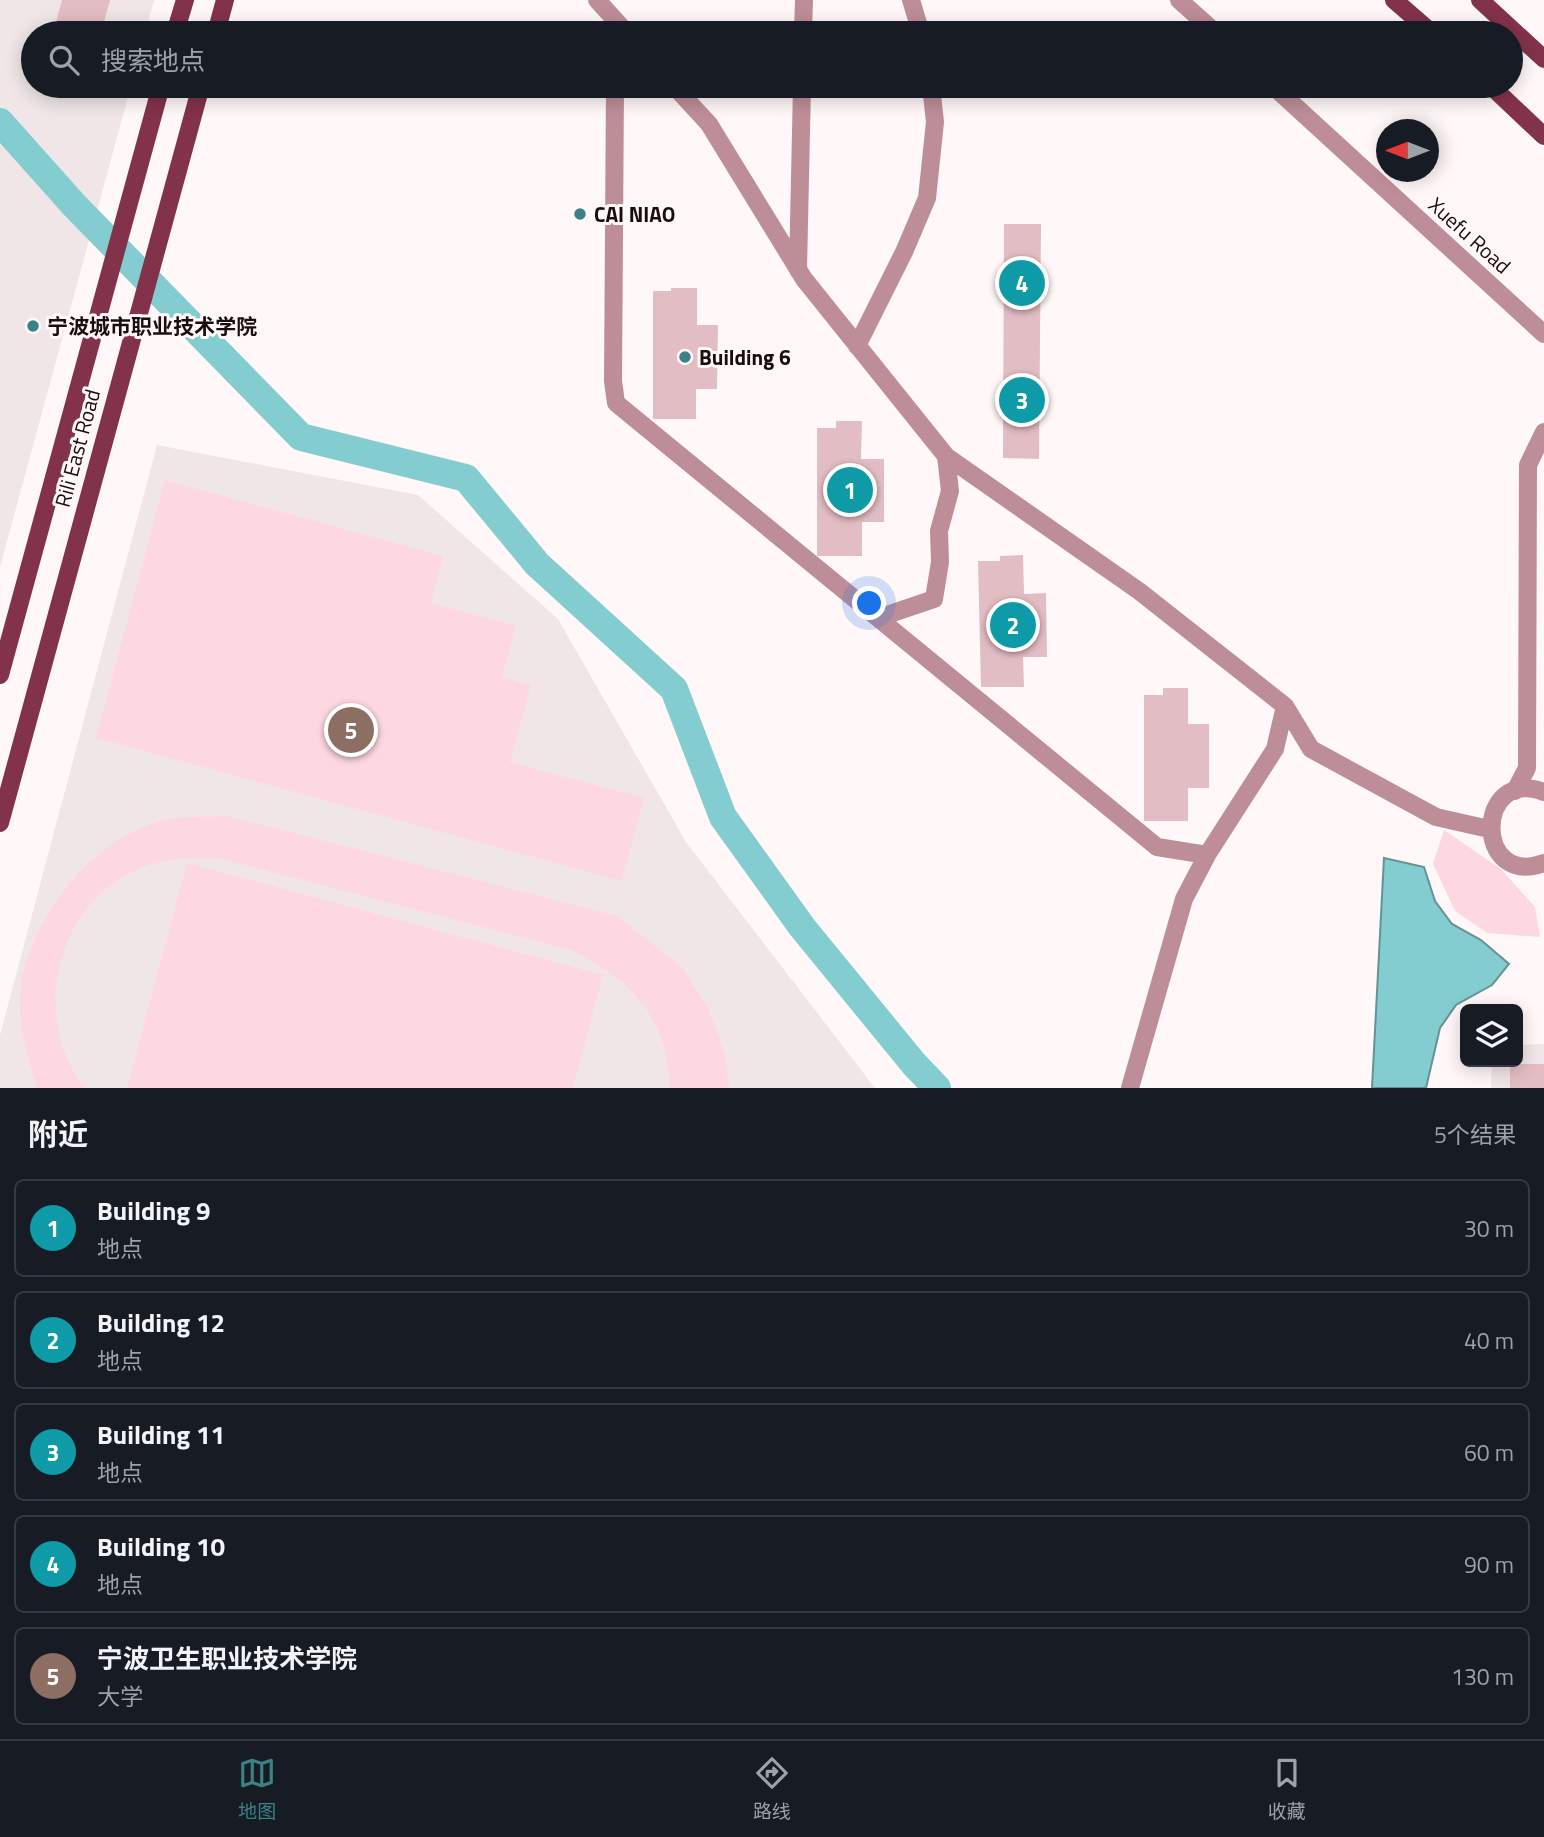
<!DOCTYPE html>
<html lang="zh">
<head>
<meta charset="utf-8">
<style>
	body { margin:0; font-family:"Titillium Web","Noto Sans SC",sans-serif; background:#20242c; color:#f1f3f6 }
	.controls { position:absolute; right:21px; bottom:21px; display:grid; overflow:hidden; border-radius:10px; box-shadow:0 4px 18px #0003 }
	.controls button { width:63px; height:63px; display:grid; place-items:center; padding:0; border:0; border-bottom:2px solid #363941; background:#171b24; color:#f1f3f6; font:35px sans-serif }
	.compass { position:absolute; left:1376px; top:119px; width:63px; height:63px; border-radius:50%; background:#171b24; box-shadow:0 4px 18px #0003; rotate:270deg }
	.you { position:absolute; left:870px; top:604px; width:24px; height:24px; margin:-18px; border:5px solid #fff; border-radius:50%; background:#1a73e8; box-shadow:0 0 0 10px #1a73e833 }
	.badge { display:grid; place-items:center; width:46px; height:46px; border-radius:50%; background:#3a8285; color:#fff; font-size:23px; font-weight:700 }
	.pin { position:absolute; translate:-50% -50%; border:4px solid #fff; box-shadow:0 2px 7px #0006 }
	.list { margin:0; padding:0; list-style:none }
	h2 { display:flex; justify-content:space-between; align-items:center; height:91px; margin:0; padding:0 28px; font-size:30px }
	h2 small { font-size:23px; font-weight:400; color:#9ea1a6 }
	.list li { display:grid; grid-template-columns:46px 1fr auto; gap:21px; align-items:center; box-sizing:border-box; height:98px; margin:0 14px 14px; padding:0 14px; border:2px solid #363941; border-radius:10px }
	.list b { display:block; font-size:26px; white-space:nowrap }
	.list p { margin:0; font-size:23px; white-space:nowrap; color:#9ea1a6 }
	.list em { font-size:23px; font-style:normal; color:#9ea1a6 }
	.icon { flex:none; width:38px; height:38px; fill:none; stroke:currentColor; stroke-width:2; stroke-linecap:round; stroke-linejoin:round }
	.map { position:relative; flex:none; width:1544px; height:1088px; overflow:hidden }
	.search { position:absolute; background:#171b24; box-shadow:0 4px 18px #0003; left:21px; right:21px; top:21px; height:77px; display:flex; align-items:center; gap:18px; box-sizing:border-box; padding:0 24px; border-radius:38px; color:#9ea1a6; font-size:26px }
	.sheet { height:651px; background:#171b24 }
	nav { display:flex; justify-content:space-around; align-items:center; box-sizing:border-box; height:98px; border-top:2px solid #363941; background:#171b24; font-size:19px; color:#9ea1a6 }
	nav a { display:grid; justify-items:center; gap:4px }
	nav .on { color:#3a8285 }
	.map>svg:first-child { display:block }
	.built { fill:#f0e6e8 }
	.green { fill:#fed8e0 }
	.water { fill:#83cdd0; stroke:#649396; stroke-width:2 }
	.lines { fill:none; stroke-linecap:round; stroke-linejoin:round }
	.canal { stroke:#83cdd0; stroke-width:28 }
	.building { fill:#e3bdc4 }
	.minor { stroke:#be8e98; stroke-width:18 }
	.major { stroke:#83324b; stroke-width:18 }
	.poi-dot { fill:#3a8285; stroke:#fff7f8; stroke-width:2.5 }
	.labels { text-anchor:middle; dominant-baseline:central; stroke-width:6; stroke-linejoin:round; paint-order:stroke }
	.poi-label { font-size:21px; font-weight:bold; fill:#1a0d10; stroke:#fff7f8; text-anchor:start }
	.street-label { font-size:21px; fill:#1a0d10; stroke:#fff7f8 }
</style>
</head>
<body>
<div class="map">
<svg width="1544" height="1088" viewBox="0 0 1544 1088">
	<rect width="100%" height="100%" fill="#fff7f8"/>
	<path class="built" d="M0,0H154L145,33H33V86H131L0,567Z
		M157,445L418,495L558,619L686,842L875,1088H0V1035Z
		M1544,1044V1088H1491L1492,1062H1518V1045Z"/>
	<path class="green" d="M165,480L443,556L431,603L516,626L502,677L531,685L510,762L644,798L622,881L96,738Z
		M228,816L617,916L683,968L709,1009L725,1055L730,1088H669C670,1019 629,978 571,950L218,858C195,857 172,858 149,865C58,895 27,1015 85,1088H37C29,1062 21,1037 20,1009C17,931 91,834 169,819C188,816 209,817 228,816Z
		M1444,830L1501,869L1535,907L1540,937L1487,933L1455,911L1433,864Z
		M187,863L603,975L573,1088H127Z"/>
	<path class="water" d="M1384,858L1424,867L1435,901L1452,924L1481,940L1509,964L1492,985L1456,1005L1440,1028L1426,1088H1372Z"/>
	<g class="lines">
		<path class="canal" d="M0,122L74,205L301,437L466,478L537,564L674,689L723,817L802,927L914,1064L937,1088"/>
	</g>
	<path class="building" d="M62,0H110L101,33H53Z
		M1004,224H1041L1039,459L1003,458Z
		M671,288H697V325H718L717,389H696V419H653V291H671Z
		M836,421H862L861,459H884V522H862V556H817V428H836Z
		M1023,555L1024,594L1046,593L1047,657H1023L1024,687H981L978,561H1000V556Z
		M1163,688H1188V724H1209V788H1188V821H1144V695H1163Z
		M1510,1064H1544V1088H1510Z"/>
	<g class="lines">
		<path class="minor" d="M597,0L627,33
			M911,0L921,33
			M1179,0L1216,33
			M803,33L804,0
			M615,86L613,381L616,403L1157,847L1207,855L1275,749L1285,706L1139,591L946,456L804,279L709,124L674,86
			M1273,86L1544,334
			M798,270L802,86
			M857,346L904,252L927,198L935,122L931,86
			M878,618L934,599L940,562L939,531L950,491L946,456
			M1285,706L1311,749L1436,817L1489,829
			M1515,791L1527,768L1528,465L1544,432
			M1544,792C1474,766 1474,889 1544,863
			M1130,1088L1184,899L1207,855"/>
		<path class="major" d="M1394,0L1432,33
			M1480,0L1544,59
			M175,33L185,0
			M216,33L225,0
			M1491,86L1544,136
			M0,675L161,86
			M0,823L201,86"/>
	</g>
	<g class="poi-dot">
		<circle cx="580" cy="214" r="7"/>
		<circle cx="33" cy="326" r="7"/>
		<circle cx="685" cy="357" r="7"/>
	</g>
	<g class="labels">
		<g class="poi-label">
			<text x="594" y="214">CAI NIAO</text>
			<text x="47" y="326">宁波城市职业技术学院</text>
			<text x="699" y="357">Building 6</text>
		</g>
		<g class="street-label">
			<text transform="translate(1470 235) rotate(42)">Xuefu Road</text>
			<text transform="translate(77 448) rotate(-75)">Rili East Road</text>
		</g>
	</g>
</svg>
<div class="controls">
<button><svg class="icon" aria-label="layers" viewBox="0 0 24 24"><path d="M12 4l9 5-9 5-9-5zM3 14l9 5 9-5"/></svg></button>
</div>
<svg class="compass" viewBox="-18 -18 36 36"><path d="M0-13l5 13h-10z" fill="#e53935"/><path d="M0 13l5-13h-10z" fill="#9ea1a6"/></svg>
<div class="you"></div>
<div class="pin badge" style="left:850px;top:490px;background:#0f9aa8">1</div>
<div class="pin badge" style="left:1013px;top:625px;background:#0f9aa8">2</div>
<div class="pin badge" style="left:1022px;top:400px;background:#0f9aa8">3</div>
<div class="pin badge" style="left:1022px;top:283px;background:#0f9aa8">4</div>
<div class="pin badge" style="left:351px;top:730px;background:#8d6e63">5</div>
<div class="search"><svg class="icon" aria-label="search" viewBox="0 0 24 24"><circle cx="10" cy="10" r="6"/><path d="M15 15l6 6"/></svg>搜索地点</div>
</div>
<section class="sheet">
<h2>附近<small>5个结果</small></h2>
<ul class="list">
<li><span class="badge" style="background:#0f9aa8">1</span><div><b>Building 9</b><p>地点</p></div><em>30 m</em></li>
<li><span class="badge" style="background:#0f9aa8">2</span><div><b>Building 12</b><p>地点</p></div><em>40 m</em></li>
<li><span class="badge" style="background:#0f9aa8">3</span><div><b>Building 11</b><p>地点</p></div><em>60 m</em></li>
<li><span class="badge" style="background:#0f9aa8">4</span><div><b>Building 10</b><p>地点</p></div><em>90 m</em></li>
<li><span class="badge" style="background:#8d6e63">5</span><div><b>宁波卫生职业技术学院</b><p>大学</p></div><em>130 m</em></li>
</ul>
</section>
<nav>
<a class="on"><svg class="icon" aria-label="map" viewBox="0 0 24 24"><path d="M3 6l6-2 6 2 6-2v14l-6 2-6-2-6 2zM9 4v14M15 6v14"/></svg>地图</a>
<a><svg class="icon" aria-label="directions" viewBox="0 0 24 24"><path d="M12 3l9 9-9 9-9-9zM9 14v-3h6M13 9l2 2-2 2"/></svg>路线</a>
<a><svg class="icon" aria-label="saved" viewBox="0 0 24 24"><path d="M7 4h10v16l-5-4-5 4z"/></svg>收藏</a>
</nav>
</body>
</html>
